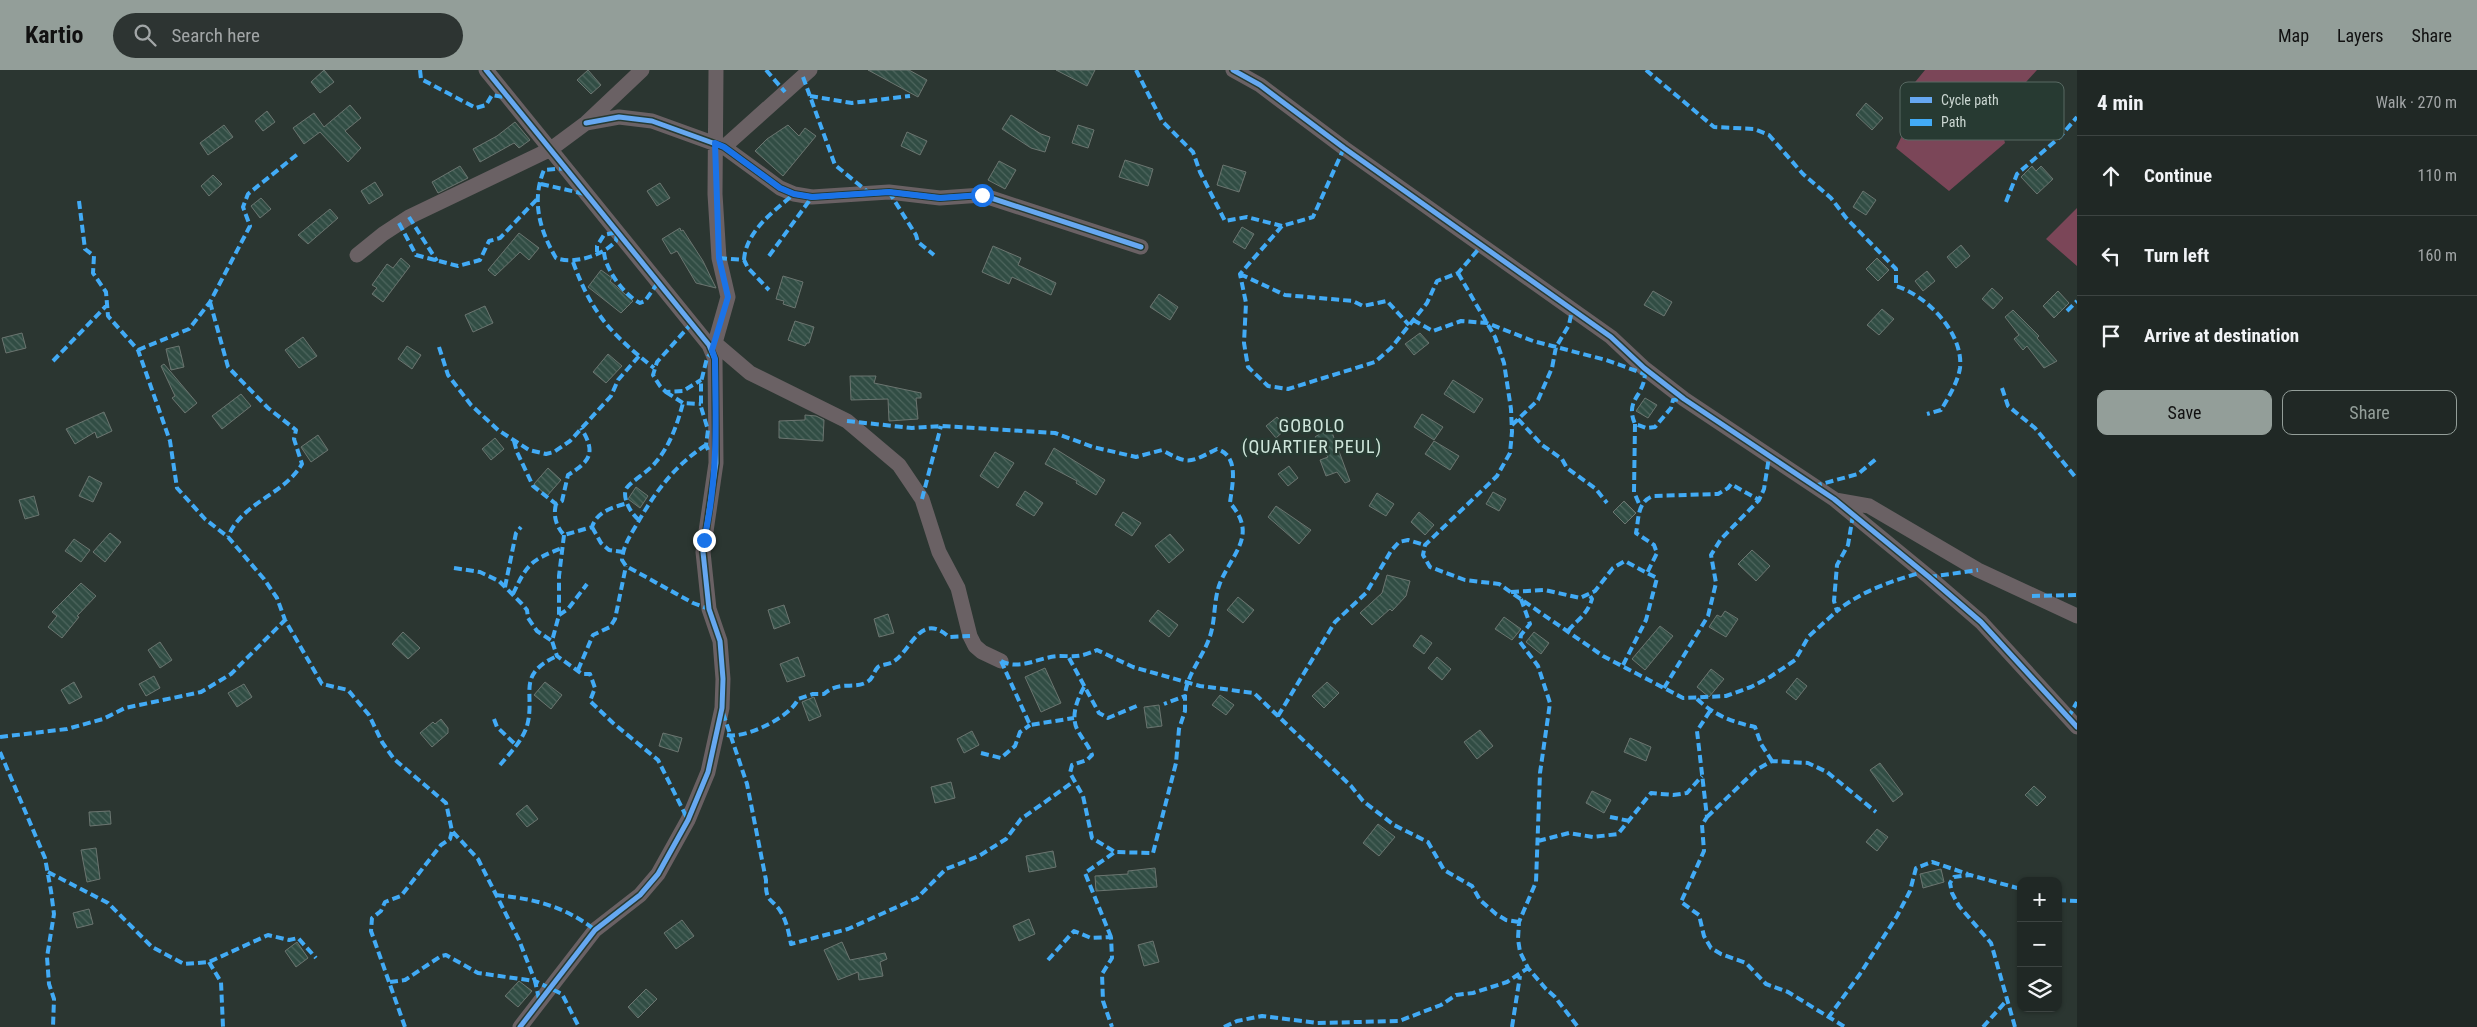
<!DOCTYPE html>
<html lang="en">
<head>
<meta charset="utf-8">
<style>
	body { margin:0; font-family:"Roboto Condensed",sans-serif; background:#2d3432; color:#f1f3f6 }
	.controls { position:absolute; right:15px; bottom:15px; display:grid; overflow:hidden; border-radius:10px; box-shadow:0 1px 4px #0004 }
	.controls button { width:45px; height:45px; display:grid; place-items:center; padding:0; border:0; border-bottom:1px solid #3d4442; background:#202825; color:#f1f3f6; font:25px sans-serif }
	.stop { position:absolute; width:15px; height:15px; margin:-11px; border:4px solid #1a73e8; border-radius:50%; background:#fff }
	.stop.end { background:#1a73e8; border-color:#fff; box-shadow:0 1px 5px #0008 }
	.list { margin:0; padding:0; list-style:none }
	h2 { display:flex; justify-content:space-between; align-items:center; height:65px; margin:0; padding:0 20px; font-size:21px }
	h2 small { font-size:16px; font-weight:400; color:#a2a6a7 }
	.list li { display:grid; grid-template-columns:32px 1fr auto; gap:15px; align-items:center; box-sizing:border-box; height:80px; padding:0 20px; border-top:1px solid #3d4442 }
	.list b { display:block; font-size:19px; white-space:nowrap }
	.list em { font-size:16px; font-style:normal; color:#a2a6a7 }
	.actions { display:flex; gap:10px; padding:15px 20px }
	.actions a { flex:1; padding:11px 0; border:1px solid #939e99; border-radius:10px; text-align:center; font-size:18px; color:#939e99 }
	.actions .main { background:#939e99; color:#111 }
	.icon { flex:none; width:28px; height:28px; fill:none; stroke:currentColor; stroke-width:2; stroke-linecap:round; stroke-linejoin:round }
	.map { position:relative; flex:none; width:2077px; height:957px; overflow:hidden }
	header { display:flex; align-items:center; gap:30px; box-sizing:border-box; height:70px; padding:0 25px; background:#939e99; color:#111 }
	header strong { font-size:24px }
	nav { display:flex; gap:28px; margin-inline-start:auto; font-size:18px }
	.search { width:350px; height:45px; background:#2d3432; display:flex; align-items:center; gap:12px; box-sizing:border-box; padding:0 18px; border-radius:28px; color:#a2a6a7; font-size:19px }
	main { display:flex }
	aside { flex:1; background:#202825 }
	.map>svg:first-child { display:block }
	.green { fill:#7b4658 }
	.building { fill:url(#building-back-hatch); stroke:#6b7570 }
	.lines { fill:none; stroke-linecap:round; stroke-linejoin:round }
	.minor { stroke:#6a6164; stroke-width:15 }
	.quiet { stroke:#42abf6; stroke-width:4; stroke-dasharray:8 4; stroke-linecap:butt }
	.cycleway-casing { stroke:#273a32; stroke-width:8 }
	.cycleway { stroke:#66a8f1; stroke-width:5 }
	.route { stroke:#1a73e8; stroke-width:6 }
	.labels { text-anchor:middle; dominant-baseline:central; stroke-width:5; stroke-linejoin:round; paint-order:stroke }
	.quarter-label { font-size:18px; letter-spacing:1px; fill:#cee5da; stroke:#273a32 }
	.key { fill:#273a32; stroke:#586962; stroke-width:1 }
	.key-label { font-size:14px; fill:#cbd6d1 }
</style>
</head>
<body>
<header>
<strong>Kartio</strong>
<div class="search"><svg class="icon" aria-label="search" viewBox="0 0 24 24"><circle cx="10" cy="10" r="6"/><path d="M15 15l6 6"/></svg>Search here</div>
<nav><a>Map</a><a>Layers</a><a>Share</a></nav>
</header>
<main>
<div class="map">
<svg width="2077" height="957" viewBox="0 0 2077 957">
	<defs>
		<pattern id="building-back-hatch" width="6" height="6" patternUnits="userSpaceOnUse" patternTransform="scale(1.25)"><rect width="6" height="6" fill="#314d44"/><path d="M-1 5l2 2M0 0l6 6M5-1l2 2" fill="none" stroke="#4e665e"/></pattern>
	</defs>
	<rect width="100%" height="100%" fill="#2b3631"/>
	<path class="green" d="M1925,0H2037L1997,44L2005,73L1949,121L1896,78L1913,43L1902,28Z
		M2077,138V196L2046,169Z"/>
	<path class="building" d="M324,0L334,12L320,23L311,12Z
		M588,0L601,15L591,24L577,10Z
		M868,0H909L927,10L918,27Z
		M1056,0H1095L1087,16Z
		M1866,33L1883,48L1872,60L1856,45Z
		M350,35L361,48L345,61L361,78L348,92L320,62L304,74L293,58L314,43L324,57Z
		M267,41L275,52L263,61L255,51Z
		M1011,45L1041,64L1050,67L1045,82L1031,78L1002,59Z
		M515,52L530,70L519,78L514,73L480,92L473,79L497,66Z
		M224,55L233,67L208,85L200,73Z
		M788,55L799,66L805,58L816,66L783,106L755,81L767,69Z
		M1078,55L1094,60L1088,78L1072,73Z
		M907,62L927,71L920,85L901,76Z
		M1125,90L1153,99L1148,116L1119,107Z
		M999,91L1016,100L1005,119L988,110Z
		M1223,95L1246,102L1239,122L1217,115Z
		M460,96L468,108L438,123L432,112Z
		M2032,96L2036,101L2041,96L2053,109L2037,124L2021,107Z
		M213,105L222,114L209,126L201,116Z
		M375,112L383,125L369,134L361,121Z
		M660,113L670,128L657,136L647,121Z
		M1863,121L1876,130L1866,145L1853,137Z
		M261,128L271,139L260,148L251,136Z
		M330,139L338,148L308,174L298,165Z
		M1242,157L1254,164L1245,179L1233,172Z
		M680,158L681,161L683,160L703,191L716,218L696,213L677,181L671,184L662,169Z
		M519,163L539,178L529,190L520,182L495,206L488,200Z
		M1961,175L1970,186L1956,198L1947,187Z
		M993,176L1021,188L1018,195L1056,213L1051,225L1012,207L1009,214L982,202Z
		M401,188L410,196L383,232L372,224L377,218L372,215L387,194L393,198Z
		M1877,188L1889,200L1878,211L1866,199Z
		M601,200L612,208L610,211L633,231L621,243L588,217Z
		M1927,201L1935,211L1923,221L1915,211Z
		M783,206L803,212L795,238L783,234L784,231L776,229Z
		M1992,218L2003,228L1993,239L1982,229Z
		M1653,221L1672,232L1664,246L1644,235Z
		M2058,221L2069,233L2054,248L2043,236Z
		M1159,224L1178,237L1170,250L1150,237Z
		M485,236L493,253L473,262L465,245Z
		M1882,239L1894,249L1879,265L1867,255Z
		M2013,240L2039,266L2037,268L2057,291L2044,298L2027,276L2023,280L2014,269L2019,265L2005,247Z
		M795,251L814,257L809,273H807L805,276L788,270Z
		M22,263L26,278L6,283L2,268Z
		M1420,263L1429,273L1414,285L1405,274Z
		M303,267L317,286L299,298L285,280Z
		M179,276L184,297L171,300L166,279Z
		M407,276L421,285L412,299L398,289Z
		M608,284L622,296L606,313L593,302Z
		M164,294L197,333L185,343L172,328L175,326L161,296Z
		M850,306H876L874,313L921,323V328H916L918,349L889,351L888,329L851,330Z
		M1453,310L1483,329L1474,343L1444,324Z
		M241,324L251,336L222,359L212,346Z
		M1645,328L1657,335L1648,348L1636,341Z
		M104,342L112,361L97,368L95,362L75,374L66,359Z
		M1422,344L1443,357L1434,370L1414,357Z
		M805,345L816,346L824,350L823,371L779,368V351L805,350Z
		M1277,347L1287,358L1276,368L1266,356Z
		M1330,357L1350,411L1345,413L1337,402L1326,406L1320,390L1328,387L1315,367Z
		M318,365L328,380L311,392L301,377Z
		M495,368L504,379L491,390L482,379Z
		M1434,371L1459,386L1450,400L1425,384Z
		M1054,378L1105,410L1096,425L1076,413L1077,411L1045,394Z
		M995,382L1014,393L998,418L980,406Z
		M1289,396L1298,408L1288,416L1278,404Z
		M548,398L561,410L547,426L534,414Z
		M89,406L102,413L93,432L79,426Z
		M636,417L648,426L640,438L628,429Z
		M1025,421L1043,433L1034,446L1016,435Z
		M1493,422L1506,429L1499,441L1486,434Z
		M1377,423L1394,434L1386,446L1369,436Z
		M34,426L39,445L25,449L19,430Z
		M1624,431L1636,443L1625,454L1613,442Z
		M1276,436L1311,460L1299,474L1268,447Z
		M1123,442L1141,453L1132,466L1115,455Z
		M1419,442L1434,455L1425,465L1411,452Z
		M110,463L121,472L105,492L93,482Z
		M1170,464L1184,480L1169,493L1155,476Z
		M74,469L90,480L81,492L65,481Z
		M1752,480L1770,496L1756,511L1738,494Z
		M1387,505L1410,511L1406,526L1392,541L1390,539L1372,555L1360,543L1382,523Z
		M81,513L96,526L77,546L79,547L62,568L48,557L57,546L52,542Z
		M1238,527L1254,540L1243,553L1227,540Z
		M784,535L790,553L774,559L768,540Z
		M1158,540L1178,555L1169,567L1149,551Z
		M1725,541L1738,549L1726,567L1709,557L1717,545L1721,547Z
		M888,544L894,563L879,567L874,549Z
		M1504,547L1521,559L1512,570L1495,559Z
		M1660,556L1673,566L1645,600L1632,589Z
		M403,562L420,578L408,589L392,574Z
		M1534,562L1549,573L1541,584L1526,572Z
		M1421,565L1432,573L1424,584L1413,576Z
		M160,572L172,590L160,598L148,580Z
		M798,587L805,606L787,612L780,594Z
		M1437,587L1451,599L1442,610L1428,598Z
		M1045,598L1061,633L1041,642L1025,607Z
		M1711,599L1724,609L1709,627L1697,617Z
		M154,606L160,618L146,626L139,614Z
		M1797,608L1807,616L1796,630L1786,622Z
		M74,612L82,627L69,634L61,620Z
		M545,612L562,625L551,639L534,625Z
		M1327,612L1339,623L1324,638L1312,626Z
		M244,614L252,627L237,637L228,623Z
		M1220,625L1234,635L1226,645L1212,635Z
		M814,627L821,646L809,651L802,632Z
		M1159,635L1162,656L1147,658L1144,637Z
		M441,649L448,658V663L432,677L420,663L433,652L435,654Z
		M1480,660L1493,676L1477,689L1464,672Z
		M972,661L979,675L964,683L957,669Z
		M663,663L682,668L678,682L659,676Z
		M1630,668L1651,677L1646,691L1624,682Z
		M1880,693L1903,724L1893,732L1870,700Z
		M951,712L955,728L935,733L931,717Z
		M2034,716L2046,727L2037,736L2025,725Z
		M1592,721L1611,730L1604,743L1586,733Z
		M527,735L538,749L527,757L516,744Z
		M110,741L111,754L90,756L89,742Z
		M1378,754L1395,767L1379,786L1363,773Z
		M1877,759L1888,767L1877,781L1866,772Z
		M96,778L100,809L87,812L81,780Z
		M1053,781L1056,797L1029,802L1026,786Z
		M1155,798L1157,817L1096,821L1095,806L1128,804V801Z
		M1941,799L1944,812L1923,818L1920,804Z
		M89,839L93,854L77,858L73,843Z
		M1029,849L1035,864L1019,871L1013,856Z
		M682,850L694,866L676,879L664,863Z
		M1153,871L1159,892L1144,896L1138,875Z
		M297,872L308,888L296,897L285,881Z
		M842,872L850,890L885,883L887,889L880,892L883,906L859,910L858,902L838,910L824,880Z
		M519,911L532,921L518,937L505,926Z
		M646,919L657,929L638,948L628,937Z"/>
	<g class="lines">
		<path class="minor" d="M486,0L709,275L715,289L716,393L703,482L709,539L720,571L723,609L722,638L708,702L688,750L658,804L640,825L595,860L520,957
			M1233,0L1260,15L1344,78L1611,267L1644,298L1684,329L1834,429L1929,507L1981,552L2077,657
			M586,53L619,47L652,51L724,77L780,118L794,124L812,127L889,122L940,128L982,125L1141,177
			M724,77L810,0
			M357,185L383,164L409,147L551,79L586,53L642,0
			M716,274L750,303L847,351L899,395L922,429L939,482L958,518L970,566L975,576L982,582L1001,591
			M713,280L728,227L719,188L715,124L716,0
			M1835,430L1869,436L1978,500L2077,546"/>
		<path class="quiet" d="M420,0L421,9L476,38L486,35L492,25L509,28
			M766,0L785,22
			M1136,0L1162,51L1193,82L1200,102L1225,151L1247,147L1282,156
			M1646,0L1714,57L1754,59L1769,65L1803,104L1831,128L1847,149L1896,199V216C1926,225 1964,263 1960,298C1958,312 1948,328 1941,340L1927,344
			M803,7L835,95L868,122
			M810,26L852,33L910,26
			M1344,78L1313,147L1282,156L1240,204L1246,233L1244,273L1248,297L1268,316L1288,319L1375,292L1391,278L1427,233L1437,211L1458,203L1483,174
			M567,98L544,100C531,131 540,161 556,188C574,195 604,185 616,171L617,162L604,165L597,176V182
			M541,114L585,124
			M889,122L916,165L918,172L934,185
			M79,131L85,179L94,186L93,203L106,222L108,246L138,280L170,371L177,418L205,449L228,467L264,509L277,528L285,550L322,614L348,620L369,645L382,672L394,689L446,733L452,761L478,789L519,870L535,911L562,924L579,957
			M2006,132L2017,104L2060,67L2077,47
			M409,147L437,191
			M399,153L416,185L458,196L480,190L489,171L500,168L539,127
			M604,182C605,199 624,225 640,233L645,231L657,214
			M769,186L812,127
			M719,188L744,190L748,198L769,220
			M744,190C746,161 773,142 794,124
			M573,192C592,244 611,264 654,298
			M1458,203L1495,267L1504,293L1511,339L1512,362L1510,383L1497,406L1425,475L1423,485L1430,497L1465,510L1499,514L1603,586L1683,628L1726,626L1751,617L1770,607L1795,590L1809,566L1837,541
			M1240,204L1285,225L1353,231L1363,236L1387,231L1409,255
			M210,232L228,297L268,338L296,360L294,369L302,394C284,425 242,432 228,467
			M2067,241L2077,231
			M1413,250L1433,261L1461,251L1487,253L1533,271L1606,290L1645,304
			M692,253L657,292L653,305L660,316L666,322L683,321L701,310
			M439,277L448,305L471,335L498,360L529,380L546,384L554,382L570,371L611,326L618,310L639,286
			M138,280L189,259L210,232L250,156L243,137L248,124L299,83
			M53,291L108,234
			M1645,300C1646,327 1624,328 1635,354L1646,358L1655,357L1671,338L1673,330L1684,329
			M2002,318L2008,336L2035,358L2077,409
			M666,322L683,333L701,334
			M1518,349L1542,375L1562,389L1567,398L1596,419L1607,433
			M847,351L912,358L941,356L1055,363L1093,377L1136,387L1162,380C1189,395 1189,393 1217,379C1240,386 1232,415 1230,433C1258,465 1233,482 1220,513C1213,531 1216,551 1209,569C1202,588 1186,606 1185,626
			M1635,354L1634,422L1640,436
			M1512,355L1538,330L1552,298L1556,277L1569,255L1572,240
			M514,371L517,382L533,416L556,434L562,431L568,405C591,391 596,382 581,358
			M706,375C675,395 655,422 637,454C630,466 623,476 622,490L626,496L693,533L709,539
			M708,380L706,375L708,360L701,337V312L707,288L713,280
			M1814,416L1858,404L1876,389
			M922,429L941,356
			M556,434C553,446 556,456 564,465L592,457C597,441 614,437 628,433
			M1853,445L1848,475L1837,495L1834,531L1837,541C1861,521 1894,510 1923,502
			M639,450C632,445 622,429 626,419C629,413 649,401 655,393C670,376 677,355 683,333
			M592,457L601,473L609,480L623,482
			M564,465L559,506V545L552,571L557,586L582,604H590L595,618L590,631L613,653L658,690L688,750
			M454,498L480,502L499,511L522,534L527,540L528,548L537,561L552,571
			M1929,507L1978,500
			M505,517L516,463L521,457
			M1511,522L1545,520L1580,528L1595,521L1613,498L1625,491L1647,503L1657,483L1654,475L1636,463C1639,448 1637,432 1653,426L1718,424L1728,418L1731,414L1759,430
			M513,524C527,494 531,490 562,478
			M2032,526L2077,525
			M1521,529L1530,554L1521,565L1520,572L1538,596L1550,633L1540,703L1536,812L1519,852L1518,869L1520,882L1528,898L1546,919L1555,927L1578,957
			M559,545L568,539L587,514
			M1568,561C1578,549 1587,545 1592,529L1589,524
			M1069,588L1099,643L1108,648L1139,635
			M1001,591C1021,601 1038,587 1059,586C1078,586 1078,588 1097,580L1133,597L1200,616L1254,623L1351,716L1363,731L1394,755L1428,772L1444,800L1472,816L1480,830L1496,844L1506,850L1519,852
			M1001,591L1030,655L1074,648
			M1623,595L1646,550L1657,508L1647,503
			M578,600L593,565L610,557L615,549L626,496
			M1084,617C1077,630 1070,647 1078,661C1083,670 1089,676 1092,685L1087,690L1072,695L1070,703L1083,726L1092,768L1115,782L1153,783L1176,693L1179,659L1185,641V626L1164,634
			M1664,618L1708,546L1716,513L1711,485L1721,469L1759,430L1764,419L1769,387
			M1697,629C1714,645 1732,652 1755,657L1761,674L1772,691
			M1710,641L1697,661L1707,747L1702,755L1704,781L1681,832L1699,845L1704,866L1711,878L1721,884L1746,893L1766,914L1788,922L1845,957
			M723,643L747,714L766,810C765,835 773,827 782,844C787,853 789,864 791,874L848,859L917,828L946,799L979,786L1006,769L1021,749L1073,712
			M1278,646L1335,552L1366,523L1391,481L1399,472L1408,470L1425,475
			M2068,648L2077,632
			M494,649L497,657L516,675
			M727,665C745,669 791,647 798,629L813,624H824C840,610 853,620 867,612C874,608 873,602 878,597C882,594 888,595 893,592C912,580 920,541 949,567L970,566
			M0,667L67,659L103,649L125,638L201,622L231,604L285,550
			M0,682L45,788L51,821L54,844L47,887L49,914L54,929L53,957
			M981,683L1001,688L1015,676L1020,662L1030,655
			M500,695C510,683 522,671 527,656C536,624 515,605 557,586
			M1610,747L1630,751
			M1707,747L1756,700L1772,691L1808,693L1827,702L1876,742
			M1538,771L1569,763L1593,767L1618,764L1651,723L1673,725L1687,723L1702,706
			M48,802L108,833L152,877L184,894L209,892L268,865L289,870L298,868L316,888
			M496,825C535,829 564,836 595,860
			M2058,830L2077,831
			M1111,867L1085,803L1115,782
			M1048,890L1074,861L1091,868L1111,867L1112,888L1102,904L1103,931L1112,957
			M209,892L221,912L223,957
			M390,912L405,910L441,886L446,885L478,903L535,911L539,929
			M1828,948L1860,904L1897,846L1910,821L1916,798L1932,792L1968,804
			M405,957L371,861L372,848L381,841L385,832L401,826L441,775L450,769L452,761
			M1224,957L1237,951L1262,946L1317,953L1399,951L1441,935L1456,925L1473,923L1507,912L1528,898
			M1512,957L1520,906
			M1983,957L2007,930
			M2015,957L1991,873L1959,836L1952,823L1950,813L1954,807L1970,805L2021,819"/>
		<defs>
			<path id="cycleway" d="M486,0L709,275L715,289L716,393L703,482L709,539L720,571L723,609L722,638L708,702L688,750L658,804L640,825L595,860L520,957
				M1233,0L1260,15L1344,78L1611,267L1644,298L1684,329L1834,429L1929,507L1981,552L2077,657
				M586,53L619,47L652,51L724,77L780,118L794,124L812,127L889,122L940,128L982,125L1141,177"/>
		</defs>
		<use href="#cycleway" class="cycleway-casing"/>
		<use href="#cycleway" class="cycleway"/>
	</g>
	<g class="lines">
		<path class="route" d="M704,470C718,409 716,350 715,289L712,280L728,227L719,188L715,73L724,77L780,118L794,124L812,127L889,122L940,128L982,125"/>
	</g>
	<g class="labels">
		<g class="quarter-label">
			<text x="1312" y="355">GOBOLO<tspan x="1312" dy="21">(QUARTIER PEUL)</tspan></text>
		</g>
	</g>
	<rect x="1900" y="12" width="164" height="58" rx="8" class="key"/>
	<rect x="1910" y="27" width="22" height="6" fill="#66a8f1"/>
	<rect x="1910" y="49" width="22" height="7" fill="#42abf6"/>
	<g class="key-label">
		<text x="1941" y="35">Cycle path</text>
		<text x="1941" y="57">Path</text>
	</g>
</svg>
<div class="controls">
<button>+</button>
<button>−</button>
<button><svg class="icon" aria-label="layers" viewBox="0 0 24 24"><path d="M12 4l9 5-9 5-9-5zM3 14l9 5 9-5"/></svg></button>
</div>
<div class="stop" style="left:982px;top:125px"></div>
<div class="stop end" style="left:704px;top:470px"></div>
</div>
<aside>
<h2>4 min<small>Walk · 270 m</small></h2>
<ul class="list">
<li><svg class="icon" aria-label="ahead" viewBox="0 0 24 24"><path d="M12 20V5M6 11l6-6 6 6"/></svg><div><b>Continue</b></div><em>110 m</em></li>
<li><svg class="icon" aria-label="left" viewBox="0 0 24 24"><path d="M17 20v-9H6M10 6l-5 5 5 5"/></svg><div><b>Turn left</b></div><em>160 m</em></li>
<li><svg class="icon" aria-label="arrive" viewBox="0 0 24 24"><path d="M6 21V4h12l-3 4 3 4H6"/></svg><div><b>Arrive at destination</b></div></li>
</ul>
<div class="actions"><a class="main">Save</a><a>Share</a></div>
</aside>
</main>
</body>
</html>
